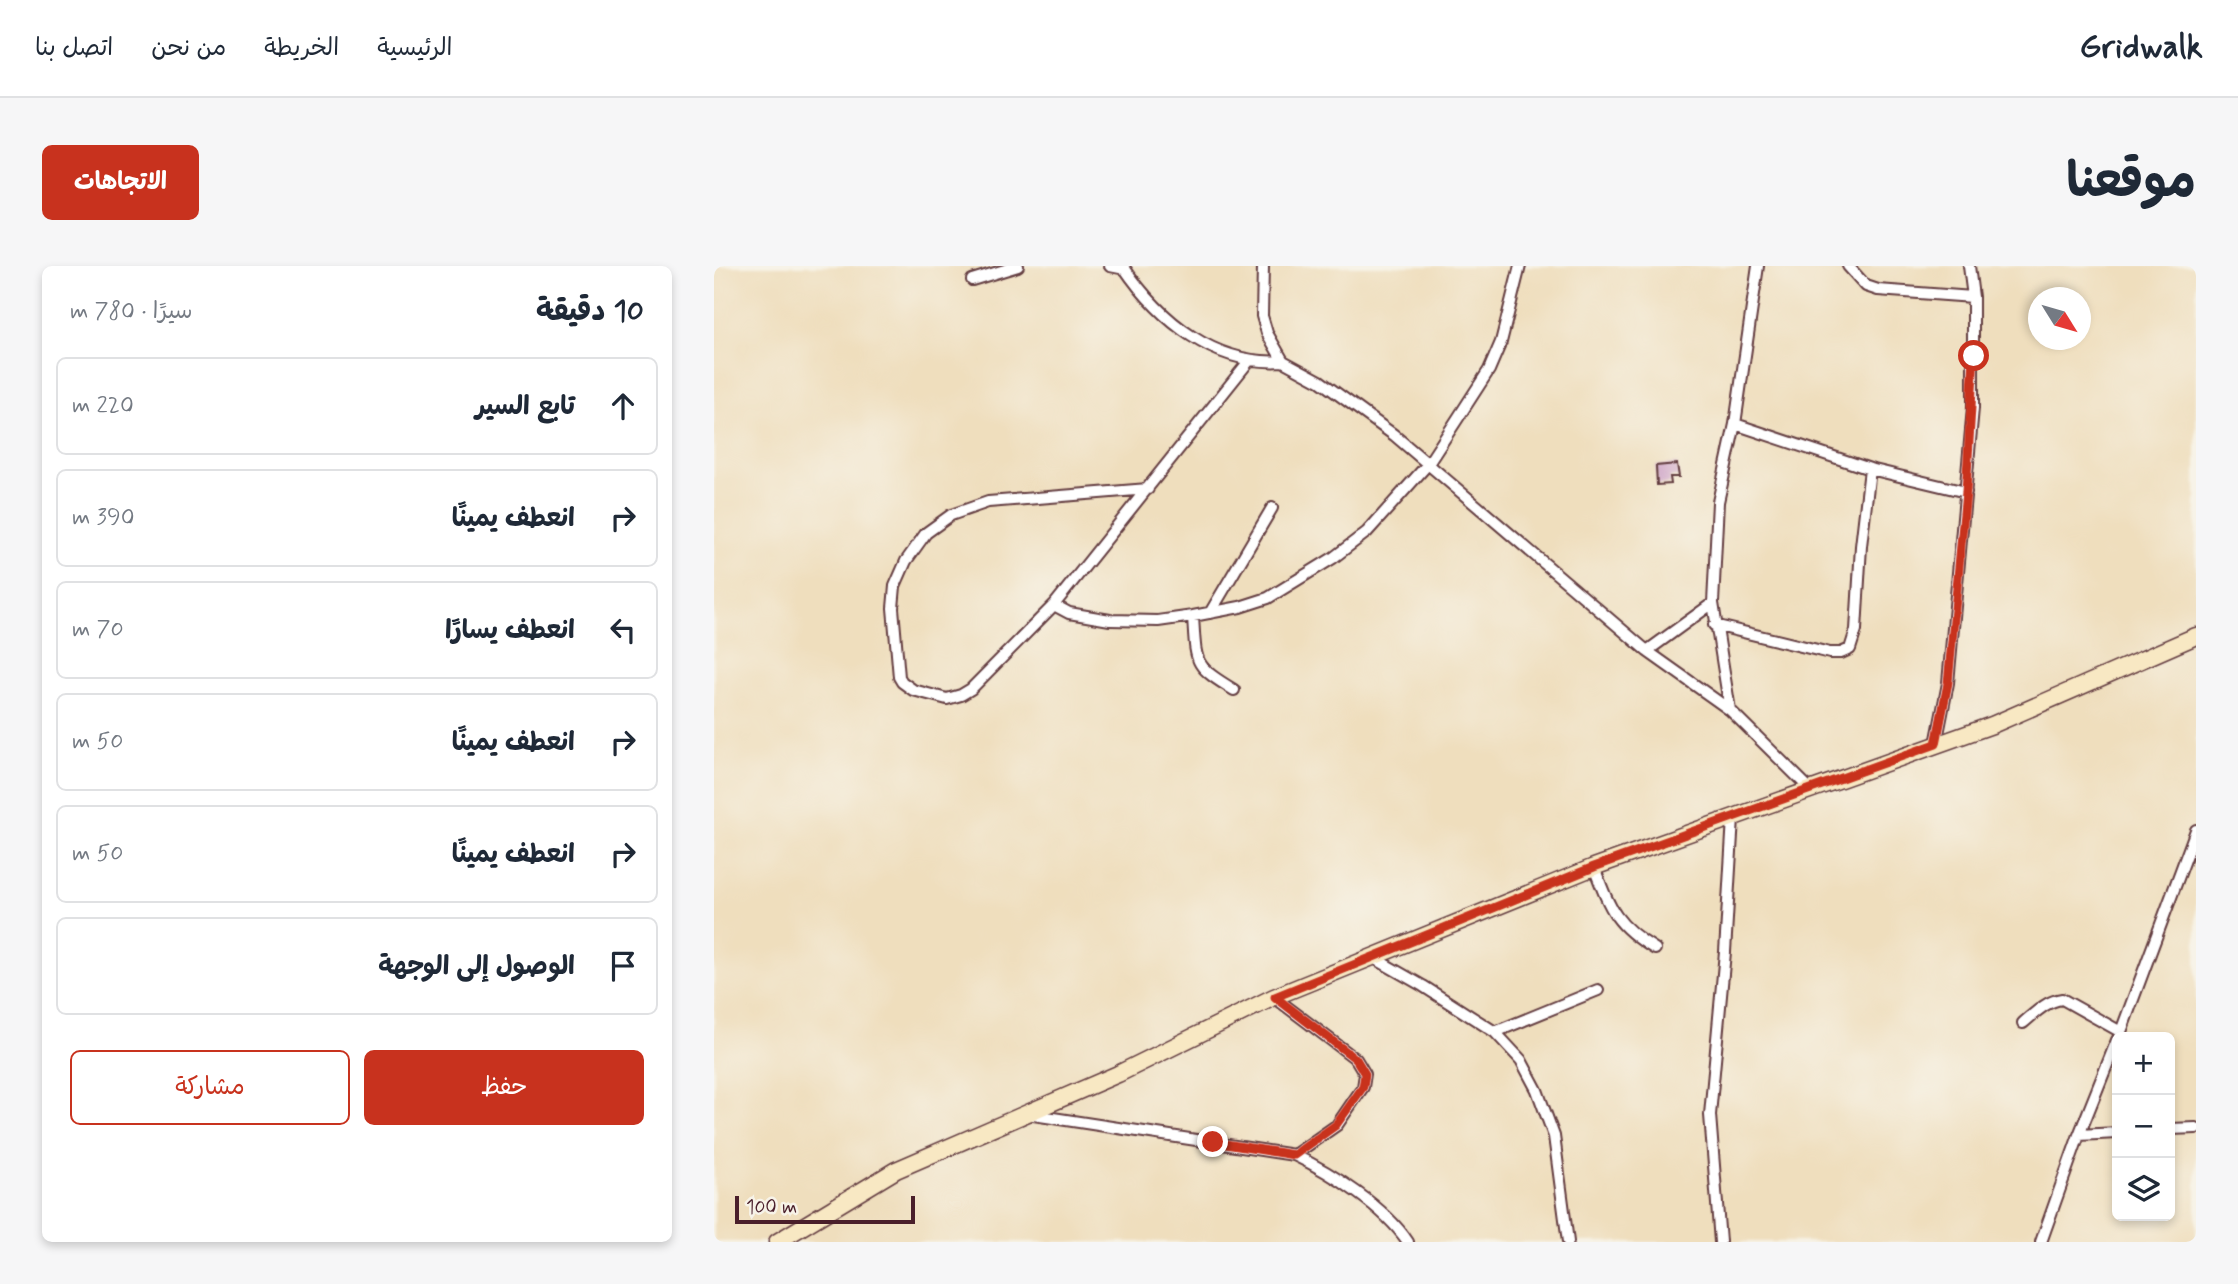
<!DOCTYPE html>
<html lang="ar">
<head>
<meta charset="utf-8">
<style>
	body { margin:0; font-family:Mynerve,"Playpen Sans Arabic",sans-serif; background:#f6f6f7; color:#1f2937; direction:rtl }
	.controls { position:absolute; right:21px; bottom:21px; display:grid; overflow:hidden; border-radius:10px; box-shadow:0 4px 10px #0003 }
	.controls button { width:63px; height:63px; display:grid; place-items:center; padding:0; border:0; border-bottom:2px solid #e0e1e3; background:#fff; color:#1f2937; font:35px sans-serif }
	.compass { position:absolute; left:1314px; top:21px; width:63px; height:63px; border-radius:50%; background:#fff; box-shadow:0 4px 10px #0003; rotate:127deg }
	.scale { position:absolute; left:21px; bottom:18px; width:180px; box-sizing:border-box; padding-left:7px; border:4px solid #4a1f2b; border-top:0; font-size:19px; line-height:24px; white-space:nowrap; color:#4a1f2b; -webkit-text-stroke:5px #f7f3e8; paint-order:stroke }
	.stop { position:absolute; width:21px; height:21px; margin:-16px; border:5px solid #c8321e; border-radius:50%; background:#fff }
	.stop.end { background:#c8321e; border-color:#fff; box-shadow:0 2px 7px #0008 }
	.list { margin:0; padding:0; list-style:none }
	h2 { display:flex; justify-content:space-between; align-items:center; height:91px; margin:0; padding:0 28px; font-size:30px }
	h2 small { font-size:23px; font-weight:400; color:#747a83 }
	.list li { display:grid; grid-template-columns:46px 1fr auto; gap:21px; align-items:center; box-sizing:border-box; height:98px; margin:0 14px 14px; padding:0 14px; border:2px solid #e0e1e3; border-radius:10px }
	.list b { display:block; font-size:26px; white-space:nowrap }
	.list em { font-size:23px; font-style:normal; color:#747a83 }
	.actions { display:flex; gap:14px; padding:21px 28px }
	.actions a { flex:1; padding:16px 0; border:2px solid #c8321e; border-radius:10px; text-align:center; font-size:24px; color:#c8321e }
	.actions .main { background:#c8321e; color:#fff }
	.icon { flex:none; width:38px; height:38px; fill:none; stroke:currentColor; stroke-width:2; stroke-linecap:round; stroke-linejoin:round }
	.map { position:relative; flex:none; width:1482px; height:976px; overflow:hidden; direction:ltr; border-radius:10px }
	header { display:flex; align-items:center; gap:42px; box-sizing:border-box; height:98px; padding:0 35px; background:#fff; border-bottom:2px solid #e0e1e3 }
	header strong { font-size:33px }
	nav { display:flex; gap:38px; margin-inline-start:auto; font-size:24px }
	.intro { display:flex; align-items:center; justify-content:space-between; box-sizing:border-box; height:168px; padding:0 42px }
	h1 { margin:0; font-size:49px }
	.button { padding:18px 32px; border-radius:10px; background:#c8321e; color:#fff; font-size:24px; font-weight:700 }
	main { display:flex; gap:42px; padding:0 42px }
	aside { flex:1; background:#fff; border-radius:10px; box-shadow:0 4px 10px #0003 }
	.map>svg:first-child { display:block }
	.building { fill:#c694c1 }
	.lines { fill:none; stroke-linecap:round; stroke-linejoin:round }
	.street-casing { stroke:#633c41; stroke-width:14 }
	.secondary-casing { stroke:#633c41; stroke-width:19 }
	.street { stroke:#fff; stroke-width:10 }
	.secondary { stroke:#f8e8c3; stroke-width:16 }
	.route { stroke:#c8321e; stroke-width:9 }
</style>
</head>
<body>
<header>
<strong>Gridwalk</strong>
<nav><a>الرئيسية</a><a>الخريطة</a><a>من نحن</a><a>اتصل بنا</a></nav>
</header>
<div class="intro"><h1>موقعنا</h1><a class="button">الاتجاهات</a></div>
<main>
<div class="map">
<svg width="1482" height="976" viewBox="0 0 1482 976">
	<rect width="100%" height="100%" fill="#f7f3e8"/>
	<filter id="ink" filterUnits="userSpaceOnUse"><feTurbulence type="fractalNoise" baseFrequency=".0143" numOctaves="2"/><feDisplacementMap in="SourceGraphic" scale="14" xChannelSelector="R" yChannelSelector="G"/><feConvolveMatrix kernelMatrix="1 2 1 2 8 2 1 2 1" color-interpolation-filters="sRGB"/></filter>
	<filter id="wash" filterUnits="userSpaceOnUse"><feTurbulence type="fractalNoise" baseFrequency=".00686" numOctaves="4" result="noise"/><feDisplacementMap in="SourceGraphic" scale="28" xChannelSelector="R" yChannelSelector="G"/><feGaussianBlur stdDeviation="1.57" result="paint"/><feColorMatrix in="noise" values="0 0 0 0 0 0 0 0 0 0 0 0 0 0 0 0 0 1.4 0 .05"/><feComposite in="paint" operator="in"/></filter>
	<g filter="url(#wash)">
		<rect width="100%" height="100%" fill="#efdebd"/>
		<g id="blocks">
			<path class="building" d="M963,198L965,211H956L957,218L943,219L942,200Z"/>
		</g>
	</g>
	<g filter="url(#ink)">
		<use href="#blocks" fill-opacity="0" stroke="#633c41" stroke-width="2"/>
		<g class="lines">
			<defs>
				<path id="street" d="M396,0L411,3
					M409,0C446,55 501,100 569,95
					M549,0L548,50L553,67L569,95L606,115L680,169L933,385L1016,444L1097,524
					M1134,0L1152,20L1164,24L1259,31
					M258,14L304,0
					M1021,158L1156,203L1252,226
					M434,223L274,236L237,249L212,267L192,295L181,320L179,342L185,411L188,416L199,424L233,433L247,429L257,423L340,339L535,95
					M340,339L355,347L396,354L444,355L479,350L526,341L554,332L619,292L653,266L714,198L744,152L775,104L787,76L806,0
					M496,347L558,242
					M479,350C482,398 479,399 520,424
					M1000,359L1116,387H1127L1136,383L1142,364L1147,280L1156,203
					M933,385L999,337
					M1016,444L999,337L1004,236L1021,158L1044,0
					M1222,478L1234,417L1259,142V31L1255,0
					M880,601C896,643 901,659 941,683
					M660,692L709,720L781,766L807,794L823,824L840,870L854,976
					M560,731L642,793L651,808L649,821L623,859L580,889
					M1309,757C1321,747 1332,735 1348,733L1407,766
					M781,766L884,724
					M1405,771L1482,564
					M313,848L580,889C618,907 671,941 694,976
					M1456,863L1482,862
					M1365,869L1403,867
					M1006,976L996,849L1011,686L1019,552
					M1327,976L1365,869L1403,774"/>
				<path id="secondary" d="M63,976L182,904L404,808L560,731L880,601L1278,459L1482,370"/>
			</defs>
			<use href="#street" class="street-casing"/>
			<use href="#secondary" class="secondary-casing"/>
			<use href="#street" class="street"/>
			<use href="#secondary" class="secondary"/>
		</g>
	</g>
	<g class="lines" filter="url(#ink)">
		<path class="route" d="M499,876L580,889L622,859L649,821L651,808L642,793L561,731L880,601L1222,478L1234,417L1252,226L1260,90"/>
	</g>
</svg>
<div class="controls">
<button>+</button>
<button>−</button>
<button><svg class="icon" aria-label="layers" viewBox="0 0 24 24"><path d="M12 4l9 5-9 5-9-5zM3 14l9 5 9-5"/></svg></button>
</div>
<svg class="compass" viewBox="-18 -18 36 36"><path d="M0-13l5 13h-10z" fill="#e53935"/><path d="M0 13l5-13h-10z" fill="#747a83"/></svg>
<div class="scale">100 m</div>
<div class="stop" style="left:1260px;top:90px"></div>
<div class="stop end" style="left:499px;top:876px"></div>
</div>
<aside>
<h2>10 دقيقة<small>سيرًا · 780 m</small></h2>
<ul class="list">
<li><svg class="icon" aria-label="ahead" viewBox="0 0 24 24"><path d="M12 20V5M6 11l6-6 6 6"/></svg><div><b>تابع السير</b></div><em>220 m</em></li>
<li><svg class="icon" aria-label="right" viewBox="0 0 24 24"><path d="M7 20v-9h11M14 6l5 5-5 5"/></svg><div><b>انعطف يمينًا</b></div><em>390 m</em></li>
<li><svg class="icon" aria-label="left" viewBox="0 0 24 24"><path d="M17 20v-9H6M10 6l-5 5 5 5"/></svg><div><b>انعطف يسارًا</b></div><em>70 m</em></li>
<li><svg class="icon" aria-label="right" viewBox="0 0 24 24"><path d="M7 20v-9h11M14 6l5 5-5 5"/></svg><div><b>انعطف يمينًا</b></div><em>50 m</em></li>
<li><svg class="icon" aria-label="right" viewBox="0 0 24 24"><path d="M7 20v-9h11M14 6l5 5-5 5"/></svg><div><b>انعطف يمينًا</b></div><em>50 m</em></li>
<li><svg class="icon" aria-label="arrive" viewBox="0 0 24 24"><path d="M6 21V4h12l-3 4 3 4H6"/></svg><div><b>الوصول إلى الوجهة</b></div></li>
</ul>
<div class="actions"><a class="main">حفظ</a><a>مشاركة</a></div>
</aside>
</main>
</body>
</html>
